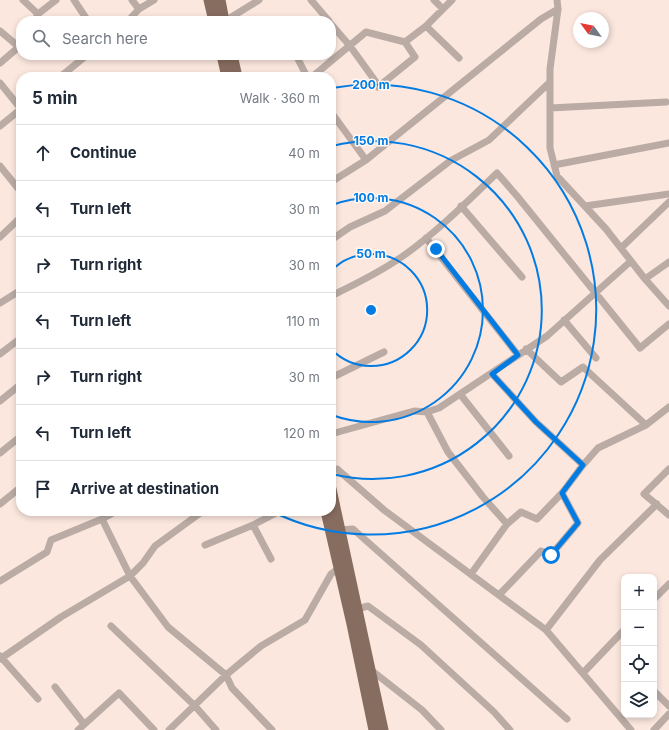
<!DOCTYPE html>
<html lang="en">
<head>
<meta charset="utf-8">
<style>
	body { margin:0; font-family:Inter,sans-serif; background:#f6f6f7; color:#1f2937 }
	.controls { position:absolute; right:12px; bottom:12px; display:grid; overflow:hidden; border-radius:8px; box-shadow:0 2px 6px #0003 }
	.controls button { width:36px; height:36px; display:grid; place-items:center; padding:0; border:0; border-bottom:1px solid #e0e1e3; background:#fff; color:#1f2937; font:20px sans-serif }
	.compass { position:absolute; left:573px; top:12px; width:36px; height:36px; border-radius:50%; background:#fff; box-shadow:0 2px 6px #0003; rotate:303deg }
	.stop { position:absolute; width:12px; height:12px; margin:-9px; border:3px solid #027ce3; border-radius:50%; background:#fff }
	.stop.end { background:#027ce3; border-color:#fff; box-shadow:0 1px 4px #0008 }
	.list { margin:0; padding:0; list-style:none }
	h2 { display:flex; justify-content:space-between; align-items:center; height:52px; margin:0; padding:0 16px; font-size:17px }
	h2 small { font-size:13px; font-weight:400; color:#747a83 }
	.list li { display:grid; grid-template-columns:26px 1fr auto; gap:12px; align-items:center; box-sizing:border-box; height:56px; padding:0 16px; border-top:1px solid #e0e1e3 }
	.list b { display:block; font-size:15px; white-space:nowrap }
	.list em { font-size:13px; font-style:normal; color:#747a83 }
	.icon { flex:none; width:22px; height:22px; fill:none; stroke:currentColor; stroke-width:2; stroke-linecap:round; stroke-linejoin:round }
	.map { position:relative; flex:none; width:669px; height:730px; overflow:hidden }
	.search { position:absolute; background:#fff; box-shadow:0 2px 6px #0003; left:16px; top:16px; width:320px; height:44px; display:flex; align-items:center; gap:10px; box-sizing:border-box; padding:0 14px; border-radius:16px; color:#747a83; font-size:15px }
	.panel { position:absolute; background:#fff; box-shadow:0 2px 6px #0003; left:16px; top:72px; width:320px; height:444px; border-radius:16px }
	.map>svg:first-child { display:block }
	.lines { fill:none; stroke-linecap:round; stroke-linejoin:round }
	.minor { stroke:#baaba5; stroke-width:7 }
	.trunk { stroke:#876c60; stroke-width:11 }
	.route { stroke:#027ce3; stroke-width:5 }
	.ring { fill:none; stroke:#027ce3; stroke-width:2 }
	.centre { fill:#027ce3; stroke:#fef7f4; stroke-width:2 }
	.ring-label { font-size:12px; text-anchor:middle; font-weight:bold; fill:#027ce3; stroke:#fef7f4; stroke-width:3; stroke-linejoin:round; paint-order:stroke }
</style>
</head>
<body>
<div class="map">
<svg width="669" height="730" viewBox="0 0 669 730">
	<rect width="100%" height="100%" fill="#fbe7de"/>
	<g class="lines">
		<path class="minor" d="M23,0L38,14
			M74,0L88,21
			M132,0L139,9
			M311,0L329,21
			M434,0L443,9
			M557,0L558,9L550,69V148L557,176L606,229L645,279L669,306
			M35,21L38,14L56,0
			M128,21L139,9L154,0
			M225,21L259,0
			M331,24L350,46L376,82
			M426,26L459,58
			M0,31L19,47
			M296,55L307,77
			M0,63L21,45
			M60,77L87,55
			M312,77L366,32L405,42L426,26L452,0
			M0,83L21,109
			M378,87L415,57L405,42
			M550,108L666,102
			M331,112L366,160
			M0,126L21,109
			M554,165L669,143
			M0,166L21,192
			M331,182L366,160L541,19L558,9
			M461,206L522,277
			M585,206L669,194
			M0,237L21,217
			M426,238L518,355
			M331,240L350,227L385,211L450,161L489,140L550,82
			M621,248L669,202
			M645,279L669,262
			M331,296C354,285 382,271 403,256C437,232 467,202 497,173L517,196L640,348L669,324
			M0,303L21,290
			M564,320L596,358
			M526,349L561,382L583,367L646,425
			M0,354L21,338
			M492,374L536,422L583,465
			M331,378L384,352
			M460,394L509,456
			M0,401L21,384
			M427,412L448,452L483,497L507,524L471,574
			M331,434L414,411L427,412L439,408L547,336L631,261
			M0,453L21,436
			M669,469L644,494L669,515
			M331,470L337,469L384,510L546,630L631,730
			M0,504L21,487
			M102,519L130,576L168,627L226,675L232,688L272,730
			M507,524L521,512L537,519L562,493L583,465L598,448L646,425L669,407
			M253,525L271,559
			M339,530L353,529L567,719
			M205,545L253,525L280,511
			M0,581L47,552L51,540L102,519L117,511
			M499,595L541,551L551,555L578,523L562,493
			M654,599L669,584
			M357,609L368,606L421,645L494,712L510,730
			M111,626L195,706L216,730
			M546,630L600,560L657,504
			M0,656L38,699
			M0,659L61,617L130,576L143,563L155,546L203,511
			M371,670L422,710L441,730
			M583,673L624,630
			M55,687L84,724
			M654,691L669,706
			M78,730L119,693L154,730
			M169,730L226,675L261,646L305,620L331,574L339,568
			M654,730L669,714"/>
		<path class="trunk" d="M209,0L214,21
			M220,0L224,21
			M222,55L227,77
			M232,55L237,77
			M331,489L383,730
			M326,511L352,624L374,730"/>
	</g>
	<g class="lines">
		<path class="route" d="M436,249L518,355L492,374L536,422L583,465L562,493L578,523L551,555"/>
	</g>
	<g class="ring">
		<path d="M331 271A56 56 0 1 1 331 349"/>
		<path d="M332 205A112 112 0 1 1 332 415"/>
		<path d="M332 146A169 169 0 1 1 332 474"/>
		<path d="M332 88A225 225 0 1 1 271 511"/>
	</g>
	<circle cx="371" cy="310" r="6" class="centre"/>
	<g class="ring-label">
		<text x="371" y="89">200 m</text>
		<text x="371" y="145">150 m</text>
		<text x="371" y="202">100 m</text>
		<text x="371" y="258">50 m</text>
	</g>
</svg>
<div class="controls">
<button>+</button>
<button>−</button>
<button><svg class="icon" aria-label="locate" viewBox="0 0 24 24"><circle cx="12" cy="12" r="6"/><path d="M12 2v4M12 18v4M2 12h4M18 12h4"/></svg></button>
<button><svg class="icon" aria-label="layers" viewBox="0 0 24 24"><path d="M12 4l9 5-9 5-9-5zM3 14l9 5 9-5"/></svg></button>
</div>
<svg class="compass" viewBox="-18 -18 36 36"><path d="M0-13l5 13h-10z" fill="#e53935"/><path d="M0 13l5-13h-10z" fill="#747a83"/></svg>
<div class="stop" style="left:551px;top:555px"></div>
<div class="stop end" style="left:436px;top:249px"></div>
<div class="search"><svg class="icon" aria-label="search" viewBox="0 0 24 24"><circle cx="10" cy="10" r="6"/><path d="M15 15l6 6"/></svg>Search here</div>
<section class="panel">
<h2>5 min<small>Walk · 360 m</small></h2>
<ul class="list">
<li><svg class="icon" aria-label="ahead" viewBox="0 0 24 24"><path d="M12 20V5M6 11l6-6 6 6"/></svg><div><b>Continue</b></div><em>40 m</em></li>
<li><svg class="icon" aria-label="left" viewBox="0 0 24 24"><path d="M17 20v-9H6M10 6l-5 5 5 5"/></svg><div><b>Turn left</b></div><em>30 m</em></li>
<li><svg class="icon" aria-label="right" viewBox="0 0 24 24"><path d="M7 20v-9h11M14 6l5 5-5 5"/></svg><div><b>Turn right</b></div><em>30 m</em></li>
<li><svg class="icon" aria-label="left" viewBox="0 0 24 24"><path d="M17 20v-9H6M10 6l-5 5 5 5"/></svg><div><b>Turn left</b></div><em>110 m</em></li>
<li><svg class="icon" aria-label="right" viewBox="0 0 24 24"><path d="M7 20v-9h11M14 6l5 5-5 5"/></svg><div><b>Turn right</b></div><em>30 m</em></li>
<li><svg class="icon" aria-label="left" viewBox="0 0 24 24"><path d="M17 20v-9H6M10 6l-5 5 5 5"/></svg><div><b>Turn left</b></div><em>120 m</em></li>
<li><svg class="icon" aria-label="arrive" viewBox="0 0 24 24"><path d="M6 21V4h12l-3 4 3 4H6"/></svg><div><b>Arrive at destination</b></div></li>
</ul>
</section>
</div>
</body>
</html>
